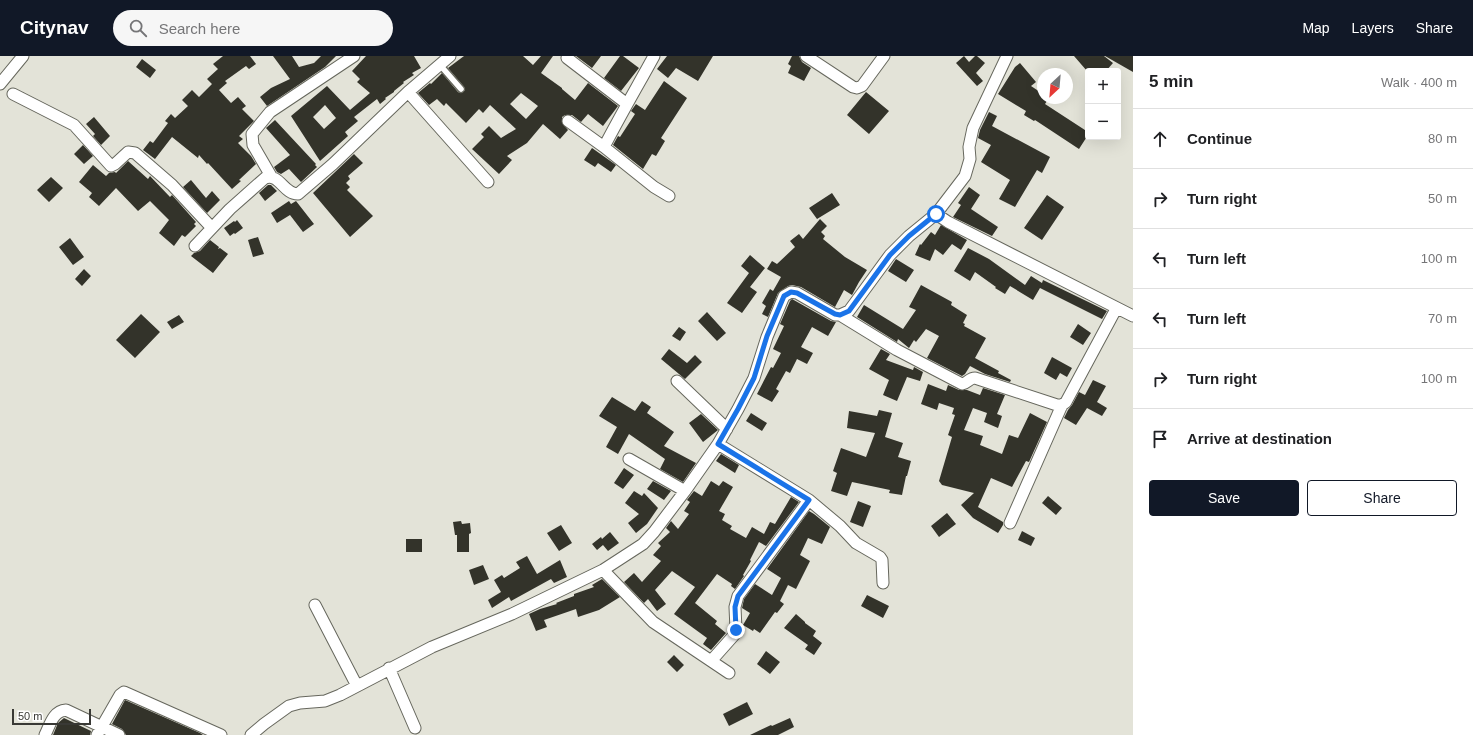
<!DOCTYPE html>
<html lang="en">
<head>
<meta charset="utf-8">
<style>
	body { margin:0; font-family:Helvetica,sans-serif; background:#f6f6f6; color:#202124 }
	.controls { position:absolute; right:12px; top:12px; display:grid; overflow:hidden; border-radius:4px; box-shadow:0 4px 16px #0002 }
	.controls button { width:36px; height:36px; display:grid; place-items:center; padding:0; border:0; border-bottom:1px solid #e0e0e0; background:#fff; color:#202124; font:20px sans-serif }
	.compass { position:absolute; left:1037px; top:12px; width:36px; height:36px; border-radius:50%; background:#fff; box-shadow:0 4px 16px #0002; rotate:206deg }
	.scale { position:absolute; left:12px; bottom:10px; width:79px; box-sizing:border-box; padding-left:4px; border:2px solid #393935; border-top:0; font-size:11px; line-height:14px; white-space:nowrap; color:#393935; -webkit-text-stroke:3px #fff; paint-order:stroke }
	.stop { position:absolute; width:12px; height:12px; margin:-9px; border:3px solid #1a73e8; border-radius:50%; background:#fff }
	.stop.end { background:#1a73e8; border-color:#fff; box-shadow:0 1px 4px #0008 }
	.list { margin:0; padding:0; list-style:none }
	h2 { display:flex; justify-content:space-between; align-items:center; height:52px; margin:0; padding:0 16px; font-size:17px }
	h2 small { font-size:13px; font-weight:400; color:#757577 }
	.list li { display:grid; grid-template-columns:26px 1fr auto; gap:12px; align-items:center; box-sizing:border-box; height:60px; padding:0 16px; border-top:1px solid #e0e0e0 }
	.list b { display:block; font-size:15px; white-space:nowrap }
	.list em { font-size:13px; font-style:normal; color:#757577 }
	.actions { display:flex; gap:8px; padding:12px 16px }
	.actions a { flex:1; padding:9px 0; border:1px solid #111827; border-radius:4px; text-align:center; font-size:14px; color:#111827 }
	.actions .main { background:#111827; color:#fff }
	.icon { flex:none; width:22px; height:22px; fill:none; stroke:currentColor; stroke-width:2; stroke-linecap:round; stroke-linejoin:round }
	.map { position:relative; flex:none; width:1133px; height:679px; overflow:hidden }
	header { display:flex; align-items:center; gap:24px; box-sizing:border-box; height:56px; padding:0 20px; background:#111827; color:#fff }
	header strong { font-size:19px }
	nav { display:flex; gap:22px; margin-inline-start:auto; font-size:14px }
	.search { width:280px; height:36px; background:#f6f6f6; display:flex; align-items:center; gap:10px; box-sizing:border-box; padding:0 14px; border-radius:22px; color:#757577; font-size:15px }
	main { display:flex }
	aside { flex:1; background:#fff }
	.map>svg:first-child { display:block }
	.building { fill:#33332a; fill-rule:evenodd }
	.lines { fill:none; stroke-linecap:round; stroke-linejoin:round }
	.service-casing { stroke:#66675d; stroke-width:8 }
	.minor-casing { stroke:#66675d; stroke-width:13 }
	.service { stroke:#fff; stroke-width:5.5 }
	.minor { stroke:#fff; stroke-width:11 }
	.route { stroke:#1a73e8; stroke-width:5 }
</style>
</head>
<body>
<header>
<strong>Citynav</strong>
<div class="search"><svg class="icon" aria-label="search" viewBox="0 0 24 24"><circle cx="10" cy="10" r="6"/><path d="M15 15l6 6"/></svg>Search here</div>
<nav><a>Map</a><a>Layers</a><a>Share</a></nav>
</header>
<main>
<div class="map">
<svg width="1133" height="679" viewBox="0 0 1133 679">
	<rect width="100%" height="100%" fill="#e3e3d8"/>
	<path class="building" d="M223,0H250L256,8L249,13L246,10L225,25L227,27L219,34L231,47L238,41L246,50L242,53L254,65L239,80L243,83L238,87L251,100L256,108L239,124L241,125L232,133L208,107L207,108L199,99L198,102L172,81L155,103L143,94L150,85L153,87L168,67L165,65L171,58L175,62L188,50L182,44L192,34L199,41L212,28L207,23L218,13L213,8Z
		M273,0H292L299,11L314,7L321,0H336L325,11L267,50L260,41L271,32L290,23Z
		M366,0H414L421,12L412,17L414,19L403,26L404,27L394,35V36L385,42L386,43L380,48L377,43L354,61L358,65L345,76L348,80L320,105L291,60L327,30L350,54L370,37L357,26L360,23L352,15ZM325,49L336,62L324,73L313,61Z
		M464,0H523L533,9L541,0H553L541,17L562,32V33L575,44L588,27L618,50L603,70L588,58L581,66L572,59H565L562,61V67L568,74L560,83L543,68L527,87L507,100L512,104L499,118L472,93L484,81L481,78L489,70L501,82L516,73L490,49L483,57L479,53L466,67L446,47L444,50L437,43L429,49L418,37L430,27L431,28L442,17L458,36L460,37L463,36L465,34L464,31L448,12ZM521,37L538,50L526,63L510,48Z
		M576,0H601L592,12Z
		M620,0H623L639,12L621,35L604,22Z
		M667,0H713L698,25L676,12L668,22L657,13Z
		M792,0H799L802,6L811,12L804,25L788,17L791,10L788,8Z
		M964,0L969,6L975,0H977L985,7L976,17L983,25L977,30L956,7Z
		M1074,0H1104L1113,7L1106,15H1087Z
		M1105,0H1133V16Z
		M142,3L156,14L150,22L136,11Z
		M1020,7L1036,26L1031,30L1043,38V42H1049L1045,48L1088,76V79L1079,93L1035,64L1034,65L1024,59L1026,55L998,38L1015,11Z
		M664,25L687,42L661,82L665,85L656,100L652,98L643,113L613,89L618,80L620,81L635,58L631,55L636,48L645,54Z
		M866,36L889,55L869,78L847,59Z
		M989,56L997,60L992,70L1050,101L1042,117L1037,114L1015,151L999,143L1010,124L981,106L991,89L978,82L980,74Z
		M94,61L110,80L101,89L93,80L95,78L86,68Z
		M275,64L316,108L315,109L317,111L301,126L289,113L281,118L277,116L274,111L290,99L266,72Z
		M83,89L93,100L84,108L74,98Z
		M592,92L616,109L611,116L598,107L595,111L584,104Z
		M354,98L363,107L348,120L350,123L346,127L350,131L347,134L373,160L350,181L313,137Z
		M128,105L148,123L150,120L170,141L172,139L196,166L194,168L196,170L185,181L182,179L174,190L159,177L169,164L150,145L138,155L116,132L99,150L89,141L92,137L79,126L93,109L106,120L109,117L115,116L116,117Z
		M51,121L63,132L49,146L37,134Z
		M191,124L206,142L212,135L220,144L207,157L183,131Z
		M268,129H271L277,135L265,145L259,137Z
		M969,131L980,139L971,153L998,171L992,180L953,161L961,149L958,147Z
		M832,137L840,149L817,163L809,152Z
		M1047,139L1064,151L1042,184L1024,172Z
		M289,145L291,148L296,145L314,168L303,176L290,159L277,167L271,157Z
		M820,163L827,170L821,176L825,180L823,183L845,201L867,214L859,226L852,239L844,234L835,251L801,231L792,229L788,230L778,237L768,261L762,258L766,250L762,247L770,233L773,235L781,221L767,213L772,205L777,208L795,191L790,185L799,178L803,183Z
		M237,164L243,172L235,178L234,177L230,180L224,172L234,165L235,166Z
		M941,169L967,184L961,194L952,188L943,199L935,193L930,205L915,199L920,188L921,189L931,176L935,179Z
		M258,181L264,198L253,201L248,184Z
		M70,182L84,201L73,209L59,191Z
		M210,184L219,191L218,193L220,192L228,198L213,217L191,200L194,197L200,195Z
		M968,192L989,203L1025,229L1031,220L1042,227L1043,224L1107,255L1102,263L1040,232L1033,244L1010,230L1005,238L995,232L996,231L975,216L970,225L954,215Z
		M750,199L765,212L750,231L757,236L742,257L727,247L749,217L741,210Z
		M896,203L914,214L906,226L888,215Z
		M84,213L91,220L82,230L75,223Z
		M921,229L952,246L951,249L967,259L963,267L965,268L964,270L986,282L975,302L999,315L998,317L1011,324L1010,326L985,318L970,310L965,318L962,320L927,302L939,280L926,273L916,286L914,284L909,292L898,283L897,286L857,261L864,249L903,273L916,254L909,251Z
		M792,243L831,265L836,266L828,280L812,271L801,291L813,297L807,308L797,303L790,317L786,315L776,333L779,335L772,346L757,338L771,311L773,312L781,297L773,293L784,270L780,268L790,245Z
		M707,256L726,277L717,285L698,265Z
		M141,258L160,276L135,302L116,284Z
		M179,259L184,266L172,273L167,266Z
		M1078,268L1091,277L1083,289L1070,281Z
		M679,271L686,276L680,285L672,280Z
		M669,293L687,307L695,299L702,306L685,323L661,303Z
		M881,293L890,298L886,304L913,314L914,311L923,316L920,325L907,321L897,345L883,339L889,324L869,313Z
		M1052,301L1072,312L1067,321L1060,317L1056,324L1044,317Z
		M1093,324L1106,330L1097,346L1107,352L1102,360L1087,352L1076,369L1064,362L1068,354L1072,349L1079,336L1085,339Z
		M928,328L946,335L948,329L959,334H967L980,339L983,332L1005,339L997,358L1002,360L998,372L984,366L987,357L973,352L964,374L983,380L980,389L1002,398L1009,379L1018,382L1030,357L1047,366L1029,406L1026,405L1012,431L991,422L978,451L1003,466V469L998,477L973,462L961,449L974,437L942,429L939,425L952,381L948,379L955,359L952,358L954,352L939,347L937,354L921,348Z
		M612,341L635,355L642,345L651,351L647,357L674,376L664,390L696,407L683,426L660,413L665,403L629,378L618,398L606,391L617,371L599,360Z
		M879,354L892,357L885,381L903,387L898,401L911,405L907,420H906L902,439L889,437L890,434L852,426L847,440L831,435L837,417L833,415L841,392L866,401L875,377L847,372L849,355L877,360Z
		M751,357L767,367L762,375L746,365Z
		M701,358L718,374L703,386L689,367Z
		M721,398L739,409L735,417L716,405Z
		M624,412L634,419L623,433L614,427Z
		M653,425L671,435L664,444L647,433Z
		M711,425L719,430L723,425L733,431L719,455L725,458L722,464L732,470L730,473L746,482L752,471L764,478L770,466L775,468L791,441L799,446L766,490L759,486L750,504L751,505L743,519L744,520L735,533L731,530L732,528L717,518L695,547L717,565L715,568L726,577L711,594L703,588L707,582L674,558L695,531L672,515L655,534L666,548L657,555L648,543L644,547L624,526L634,517L642,526L661,505L653,499L661,490L658,487L670,476L666,472L671,465L678,473L689,458L684,455L690,446L687,444L694,435L702,440Z
		M634,435L642,440L644,437L658,452L647,468L636,477L628,467L639,458L625,447Z
		M1048,440L1062,452L1056,459L1042,447Z
		M858,445L871,450L863,471L850,466Z
		M809,455L814,458L830,471L822,488L808,482L800,499L810,505L796,533L788,529L780,545L784,548L777,557L775,556L760,577L754,573L753,575L743,569L750,557L742,552L744,543L755,528L772,539L781,522L767,513Z
		M947,457L956,468L939,481L931,470Z
		M461,465L462,468L470,467L471,477L469,478V496H457V479H455L453,466Z
		M561,469L572,487L559,495L547,477Z
		M1022,475L1035,482L1031,490L1018,484Z
		M610,476L619,487L608,495L603,489L597,494L592,488L601,481L602,483Z
		M406,483H422V496H406Z
		M527,500L537,518L560,504L567,521L554,527L551,523L511,545L509,541L492,552L488,544L501,536L494,524L502,519L504,522L520,512L516,506Z
		M483,509L489,523L474,529L469,514Z
		M602,523L620,541L599,554L578,561L576,553L544,564L547,571L536,575L529,558L540,553L557,548L556,547L574,540V538L594,531L592,529Z
		M867,539L889,550L883,562L861,550Z
		M796,558L805,566V567L816,575L813,580L822,587L814,599L805,593L808,589L784,572Z
		M766,595L780,606L770,618L757,608Z
		M674,599L684,609L677,616L667,606Z
		M125,644L200,677L203,679H126L122,673L112,668Z
		M747,646L753,658L729,670L723,658Z
		M64,662L91,675L90,679H53L58,667Z
		M790,662L794,671L778,679H750L771,669L772,670Z"/>
	<g class="lines">
		<defs>
			<path id="service" d="M440,9L461,33"/>
			<path id="minor" d="M806,0L853,31L857,32L862,30L884,0
				M1007,0L973,72L969,91L970,103L965,120L936,158L948,166L1133,260
				M567,2L627,48
				M0,28L23,0
				M408,36L488,126
				M13,38L74,69L111,110L115,108L128,96L135,97L172,129L212,172
				M568,65L604,91C620,60 637,31 654,0
				M604,91L654,131L669,140
				M271,120L253,89L252,78L270,56L354,0
				M195,190L230,153L265,122C280,117 283,138 298,138L333,108L408,36L450,0
				M840,259L897,294L962,328C968,327 969,322 975,322L1057,349H1062L1066,346L1116,253
				M677,325L727,373
				M718,388L809,444L840,470L856,487L880,501L882,504L883,527
				M629,403L685,435
				M1010,467L1062,349
				M603,514L653,566L729,617
				M315,549L357,630
				M711,605L735,578L736,574L735,551L738,540L809,444
				M389,612L415,672
				M45,679C50,669 53,655 66,654L119,679
				M97,679L120,639L124,636L221,679
				M251,679L264,668L289,650L300,647L325,645L340,639L432,591L512,558L603,514L643,488L654,476L685,435L718,388L738,353L754,322L767,281L784,240L791,236L797,237L835,259H840L849,255L890,199L909,180L936,158"/>
		</defs>
		<use href="#service" class="service-casing"/>
		<use href="#minor" class="minor-casing"/>
		<use href="#service" class="service"/>
		<use href="#minor" class="minor"/>
	</g>
	<g class="lines">
		<path class="route" d="M736,574L735,551L738,540L809,444L718,388L738,353L754,322L767,280L784,240L791,236L797,237L835,258L840,259L849,255L890,199L909,180L936,158"/>
	</g>
</svg>
<div class="controls">
<button>+</button>
<button>−</button>
</div>
<svg class="compass" viewBox="-18 -18 36 36"><path d="M0-13l5 13h-10z" fill="#e53935"/><path d="M0 13l5-13h-10z" fill="#757577"/></svg>
<div class="scale">50 m</div>
<div class="stop" style="left:936px;top:158px"></div>
<div class="stop end" style="left:736px;top:574px"></div>
</div>
<aside>
<h2>5 min<small>Walk · 400 m</small></h2>
<ul class="list">
<li><svg class="icon" aria-label="ahead" viewBox="0 0 24 24"><path d="M12 20V5M6 11l6-6 6 6"/></svg><div><b>Continue</b></div><em>80 m</em></li>
<li><svg class="icon" aria-label="right" viewBox="0 0 24 24"><path d="M7 20v-9h11M14 6l5 5-5 5"/></svg><div><b>Turn right</b></div><em>50 m</em></li>
<li><svg class="icon" aria-label="left" viewBox="0 0 24 24"><path d="M17 20v-9H6M10 6l-5 5 5 5"/></svg><div><b>Turn left</b></div><em>100 m</em></li>
<li><svg class="icon" aria-label="left" viewBox="0 0 24 24"><path d="M17 20v-9H6M10 6l-5 5 5 5"/></svg><div><b>Turn left</b></div><em>70 m</em></li>
<li><svg class="icon" aria-label="right" viewBox="0 0 24 24"><path d="M7 20v-9h11M14 6l5 5-5 5"/></svg><div><b>Turn right</b></div><em>100 m</em></li>
<li><svg class="icon" aria-label="arrive" viewBox="0 0 24 24"><path d="M6 21V4h12l-3 4 3 4H6"/></svg><div><b>Arrive at destination</b></div></li>
</ul>
<div class="actions"><a class="main">Save</a><a>Share</a></div>
</aside>
</main>
</body>
</html>
